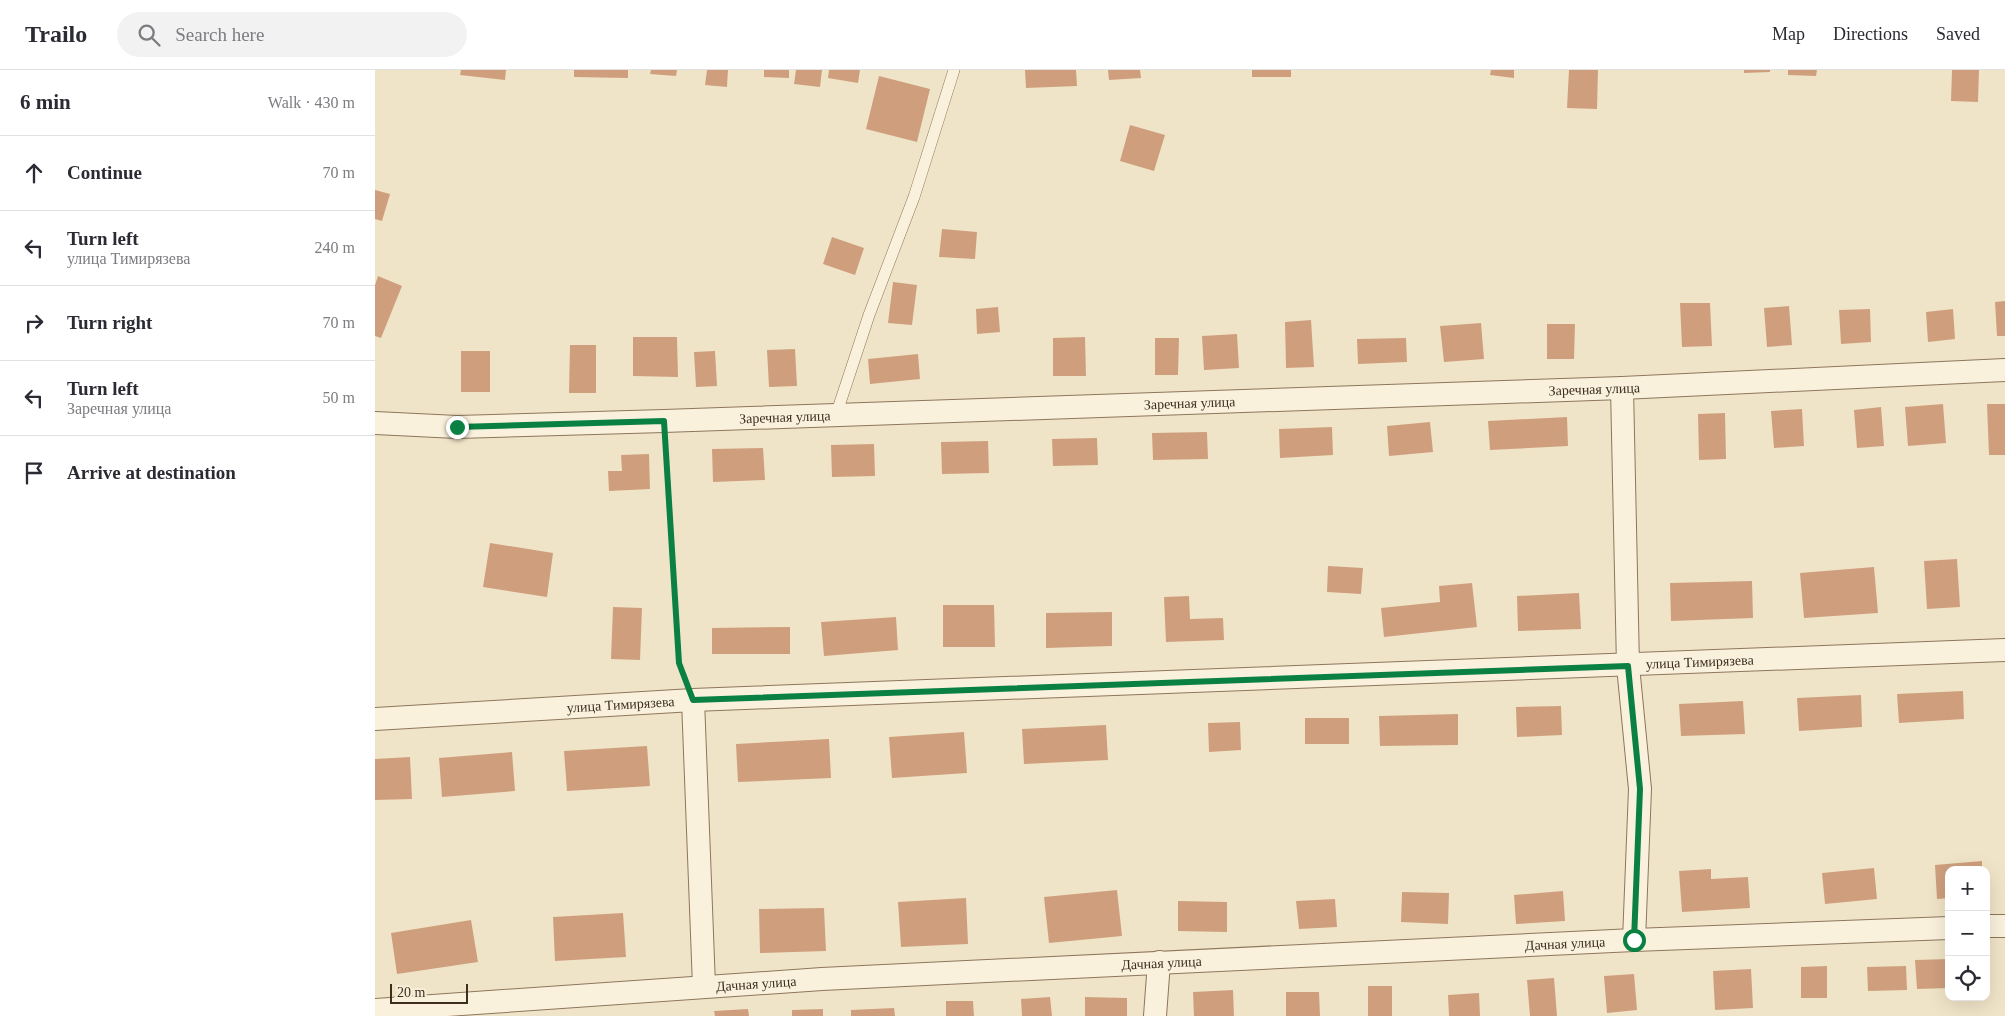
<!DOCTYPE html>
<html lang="en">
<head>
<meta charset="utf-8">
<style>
	body { margin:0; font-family:"Times New Roman",serif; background:#f2f2f3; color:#2b2b33 }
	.controls { position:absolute; right:15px; bottom:15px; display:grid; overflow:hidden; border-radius:10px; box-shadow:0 5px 20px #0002 }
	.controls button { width:45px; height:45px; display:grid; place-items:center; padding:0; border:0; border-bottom:1px solid #e1e1e2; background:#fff; color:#2b2b33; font:25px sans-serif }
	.scale { position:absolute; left:15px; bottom:12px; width:78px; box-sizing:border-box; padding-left:5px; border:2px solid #3d2e20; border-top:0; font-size:14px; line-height:18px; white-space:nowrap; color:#3d2e20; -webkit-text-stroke:4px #f7eed8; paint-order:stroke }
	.stop { position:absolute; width:15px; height:15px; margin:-11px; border:4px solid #0b8043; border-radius:50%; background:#fff }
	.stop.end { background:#0b8043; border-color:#fff; box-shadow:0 1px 5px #0008 }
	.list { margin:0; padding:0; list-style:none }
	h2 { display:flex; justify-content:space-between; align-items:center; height:65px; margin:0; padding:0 20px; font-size:21px }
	h2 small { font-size:16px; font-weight:400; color:#7c7c81 }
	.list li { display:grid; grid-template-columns:32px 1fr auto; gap:15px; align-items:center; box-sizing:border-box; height:75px; padding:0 20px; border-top:1px solid #e1e1e2 }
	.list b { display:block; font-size:19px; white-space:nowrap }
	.list p { margin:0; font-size:16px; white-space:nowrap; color:#7c7c81 }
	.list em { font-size:16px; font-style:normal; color:#7c7c81 }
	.icon { flex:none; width:28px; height:28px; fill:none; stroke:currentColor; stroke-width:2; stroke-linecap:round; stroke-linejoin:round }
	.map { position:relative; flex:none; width:1630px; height:946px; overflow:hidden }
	header { display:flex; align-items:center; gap:30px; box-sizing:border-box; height:70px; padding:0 25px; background:#fff; border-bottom:1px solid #e1e1e2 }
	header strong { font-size:24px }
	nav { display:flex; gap:28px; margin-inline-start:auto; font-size:18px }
	.search { width:350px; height:45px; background:#f2f2f3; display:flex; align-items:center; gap:12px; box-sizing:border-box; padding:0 18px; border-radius:28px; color:#7c7c81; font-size:19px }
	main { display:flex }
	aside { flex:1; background:#fff }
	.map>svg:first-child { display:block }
	.building { fill:#cf9f7d }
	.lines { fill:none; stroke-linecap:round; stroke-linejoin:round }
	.lane-casing { stroke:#8d765c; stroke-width:12 }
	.street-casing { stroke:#8d765c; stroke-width:24 }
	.path { stroke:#8d765c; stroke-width:3; stroke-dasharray:4 2.5; stroke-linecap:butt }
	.lane { stroke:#faf1dc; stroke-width:11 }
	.street { stroke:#faf1dc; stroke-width:22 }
	.route { stroke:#0b8043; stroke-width:6 }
	.labels { text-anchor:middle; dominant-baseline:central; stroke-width:5; stroke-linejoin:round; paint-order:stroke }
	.street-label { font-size:14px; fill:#3d2e20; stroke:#f7eed8 }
</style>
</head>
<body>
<header>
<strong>Trailo</strong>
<div class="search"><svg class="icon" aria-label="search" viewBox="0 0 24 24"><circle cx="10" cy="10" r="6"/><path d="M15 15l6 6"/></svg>Search here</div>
<nav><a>Map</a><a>Directions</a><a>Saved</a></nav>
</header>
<main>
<aside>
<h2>6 min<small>Walk · 430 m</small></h2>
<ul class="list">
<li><svg class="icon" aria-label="ahead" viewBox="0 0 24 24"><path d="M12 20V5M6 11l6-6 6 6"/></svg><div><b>Continue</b></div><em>70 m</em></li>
<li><svg class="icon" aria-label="left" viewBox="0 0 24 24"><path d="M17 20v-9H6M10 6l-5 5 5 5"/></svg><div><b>Turn left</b><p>улица Тимирязева</p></div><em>240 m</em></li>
<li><svg class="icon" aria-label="right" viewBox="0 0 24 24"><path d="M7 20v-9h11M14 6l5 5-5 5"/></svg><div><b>Turn right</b></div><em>70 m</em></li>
<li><svg class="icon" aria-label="left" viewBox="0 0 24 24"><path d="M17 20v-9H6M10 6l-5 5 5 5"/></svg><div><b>Turn left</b><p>Заречная улица</p></div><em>50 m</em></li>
<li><svg class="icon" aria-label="arrive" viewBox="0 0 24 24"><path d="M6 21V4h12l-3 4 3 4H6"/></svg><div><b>Arrive at destination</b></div></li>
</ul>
</aside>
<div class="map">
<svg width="1630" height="946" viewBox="0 0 1630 946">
	<rect width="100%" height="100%" fill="#f0e4c8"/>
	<path class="building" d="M86,0H131L130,10L85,5Z
		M199,0H253V8L199,7Z
		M276,0H302L301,6L275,4Z
		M332,0H353L352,17L330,15Z
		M389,0H414V8L389,7Z
		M421,0H447L445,17L419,14Z
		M454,0H485L483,13L453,8Z
		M650,0H701L702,16L651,18Z
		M733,0H765L766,8L734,10Z
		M877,0H916V7H877Z
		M1116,0H1139V8L1115,5Z
		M1194,0H1223L1222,39L1192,38Z
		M1369,0H1395V2L1369,3Z
		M1413,0H1442L1441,6L1413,5Z
		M1577,0H1604L1603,32L1576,31Z
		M504,6L555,19L542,72L491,59Z
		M755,55L790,65L779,101L745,91Z
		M0,120L15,124L7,151L0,149Z
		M567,159L602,162L600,189L564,187Z
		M457,167L489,178L480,205L448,194Z
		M3,206L27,216L6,268L0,266V215Z
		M518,212L542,215L537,255L513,253Z
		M1630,231V266H1622L1620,232Z
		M1305,233H1335L1337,276L1307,277Z
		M1414,236L1417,275L1392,277L1389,238Z
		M623,237L625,262L602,264L601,239Z
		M1495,239L1496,272L1466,274L1464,240Z
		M1578,239L1580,269L1553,272L1551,242Z
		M936,250L939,297L911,298L910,252Z
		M1106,253L1109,289L1069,292L1065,256Z
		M1172,254H1200L1199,289H1172Z
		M862,264L864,298L829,300L827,266Z
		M258,267H302L303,307L258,306Z
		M710,267L711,306H678V268Z
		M780,268H804L803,305H780Z
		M1031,268L1032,292L983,294L982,269Z
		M195,275H221V323H194Z
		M420,279L422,316L394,317L392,280Z
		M86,281H115V322H86Z
		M340,281L342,316L321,317L319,282Z
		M543,284L545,309L495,314L493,289Z
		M1568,334L1571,373L1533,376L1530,337Z
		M1612,334H1630V385H1614Z
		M1506,337L1509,376L1482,378L1479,340Z
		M1427,339L1429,376L1399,378L1396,341Z
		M1350,343L1351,389L1324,390L1323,344Z
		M1192,347L1193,376L1115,380L1113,351Z
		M1055,352L1058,382L1014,386L1012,356Z
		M957,357L958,385L905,388L904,359Z
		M832,362L833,389L778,390L777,363Z
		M722,368L723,395L678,396L677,369Z
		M613,371L614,403L567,404L566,372Z
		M499,374L500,406L457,407L456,375Z
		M388,378L390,410L338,412L337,379Z
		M274,384L275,419L234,421L233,401H247L246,385Z
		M115,473L178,483L172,527L108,517Z
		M1582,489L1585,537L1552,539L1549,491Z
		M953,496L988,498L986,524L952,522Z
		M1499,497L1503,543L1429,548L1425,503Z
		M1377,511L1378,548L1296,551L1295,513Z
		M1097,513L1102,557L1009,567L1006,538L1065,532L1064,516Z
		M1204,523L1206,559L1143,561L1142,526Z
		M814,526L815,549L848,548L849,570L791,572L789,527Z
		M568,535H619L620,577H568Z
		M238,537L267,538L265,590L236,589Z
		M737,542V576L671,578V543Z
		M521,547L523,580L449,586L446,552Z
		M415,557V584H337V558Z
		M1588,621L1589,649L1524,653L1522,624Z
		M1486,625L1487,657L1424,661L1422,628Z
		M1368,631L1370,664L1306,666L1304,634Z
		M1186,636L1187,665L1142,667L1141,637Z
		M1083,644V675L1005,676L1004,646Z
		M930,648H974V674H930Z
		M865,652L866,680L834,682L833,653Z
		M731,655L733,690L649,694L647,659Z
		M589,662L592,703L517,708L514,667Z
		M454,669L456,708L363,712L361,674Z
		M272,676L275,716L192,721L189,681Z
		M137,682L140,721L67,727L64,688Z
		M35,687L37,729L0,730V689Z
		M1607,791V800H1574V828L1562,829L1560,795Z
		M1499,798L1502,829L1450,834L1447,803Z
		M1336,799V809L1373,807L1375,838L1307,842L1304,801Z
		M742,820L747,866L674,873L669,827Z
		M1188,821L1190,851L1141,854L1139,825Z
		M1027,822L1074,823L1073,854L1026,852Z
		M591,828L593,874L526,877L523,832Z
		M960,829L962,857L924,859L921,831Z
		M803,831L852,832V862L803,861Z
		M449,838L451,881L385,883L384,839Z
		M248,843L251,887L180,891L178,847Z
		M96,850L103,892L22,904L16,863Z
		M1574,889V918L1542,919L1540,890Z
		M1452,896V928H1426V897Z
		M1531,896L1532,920L1493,921L1492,897Z
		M1376,899L1378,938L1340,940L1338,901Z
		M1259,904L1262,940L1232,943L1229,906Z
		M1179,908L1182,946H1155L1152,910Z
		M993,916H1017V946H993Z
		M858,920L859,946H819L818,922Z
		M911,922H944L945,946H911Z
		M1104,923L1105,946H1074L1073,925Z
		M675,927L677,946H647L646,929Z
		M710,927L752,928V946H710Z
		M571,931H598L599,946H571Z
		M519,938L520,946H476V940Z
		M373,939L374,946H340L339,941Z
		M448,939V946H417V940Z"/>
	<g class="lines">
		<defs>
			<path id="lane" d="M461,345L494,245L539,127L579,0"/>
			<g id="street">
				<path d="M1247,318L1253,596L1265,719L1259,870"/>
				<path id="s1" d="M0,353L82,357L289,351L1247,318L1630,300"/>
				<path d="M318,630L329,916"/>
				<path id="s2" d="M0,649L318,630L1630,580"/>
				<path d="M1611,856H1630"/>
				<path id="s3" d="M0,940L447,909L1259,870L1574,858"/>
				<path d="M780,946L784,892"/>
			</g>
		</defs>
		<use href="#lane" class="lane-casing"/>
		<use href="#street" class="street-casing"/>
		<path class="path" d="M291,374L304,593L309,606"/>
		<use href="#lane" class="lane"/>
		<use href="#street" class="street"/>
	</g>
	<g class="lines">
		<path class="route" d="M82,357L289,351L304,593L318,630L1253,596L1265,719L1259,870"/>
	</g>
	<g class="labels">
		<g class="street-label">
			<text stroke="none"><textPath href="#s1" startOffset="1220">Заречная улица</textPath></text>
			<text stroke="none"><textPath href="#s1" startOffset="815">Заречная улица</textPath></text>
			<text stroke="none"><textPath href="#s1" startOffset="410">Заречная улица</textPath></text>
			<text stroke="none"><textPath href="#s2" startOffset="1326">улица Тимирязева</textPath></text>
			<text stroke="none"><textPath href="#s2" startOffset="246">улица Тимирязева</textPath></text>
			<text stroke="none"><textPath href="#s3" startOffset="1192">Дачная улица</textPath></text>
			<text stroke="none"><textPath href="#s3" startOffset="788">Дачная улица</textPath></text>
			<text stroke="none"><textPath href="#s3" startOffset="382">Дачная улица</textPath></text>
		</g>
	</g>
</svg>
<div class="controls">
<button>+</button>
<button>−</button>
<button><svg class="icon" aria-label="locate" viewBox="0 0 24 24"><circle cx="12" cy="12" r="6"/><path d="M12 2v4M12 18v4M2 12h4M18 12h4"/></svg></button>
</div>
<div class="scale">20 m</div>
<div class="stop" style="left:1259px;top:870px"></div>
<div class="stop end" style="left:82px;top:357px"></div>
</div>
</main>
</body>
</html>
